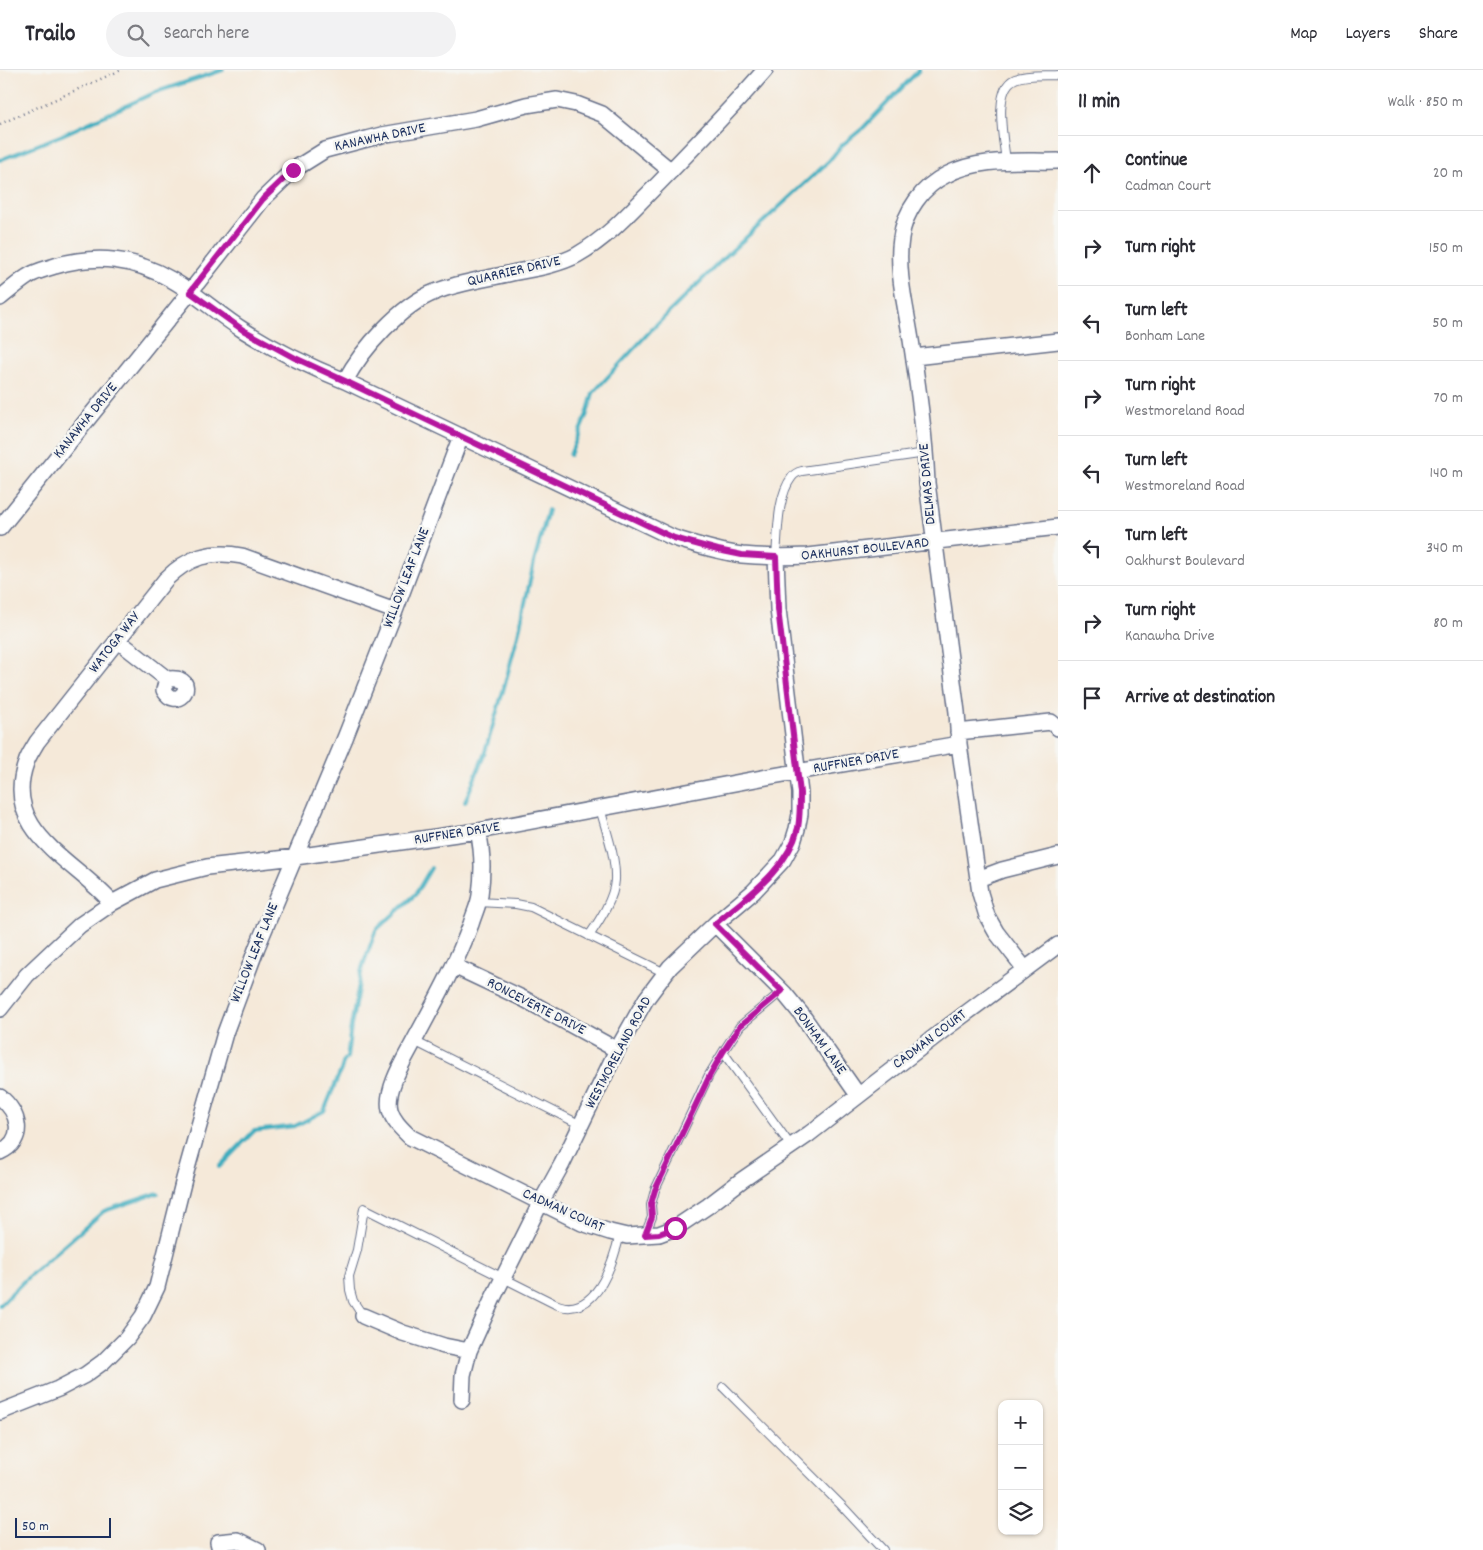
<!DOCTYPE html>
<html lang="en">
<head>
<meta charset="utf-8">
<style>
	body { margin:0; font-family:Dekko,sans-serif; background:#f2f2f3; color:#2b2b33 }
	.controls { position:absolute; right:15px; bottom:15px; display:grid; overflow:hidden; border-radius:10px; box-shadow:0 1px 4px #0004 }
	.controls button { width:45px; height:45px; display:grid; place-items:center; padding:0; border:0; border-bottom:1px solid #e1e1e2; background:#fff; color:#2b2b33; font:25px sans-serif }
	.scale { position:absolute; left:15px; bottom:12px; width:96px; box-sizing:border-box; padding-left:5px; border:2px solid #1b2f5e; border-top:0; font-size:14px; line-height:18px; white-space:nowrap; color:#1b2f5e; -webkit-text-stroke:4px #f6f6f2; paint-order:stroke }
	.stop { position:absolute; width:15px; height:15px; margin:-11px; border:4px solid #b5179e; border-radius:50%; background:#fff }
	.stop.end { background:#b5179e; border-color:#fff; box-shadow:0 1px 5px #0008 }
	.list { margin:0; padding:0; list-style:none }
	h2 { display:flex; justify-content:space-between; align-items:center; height:65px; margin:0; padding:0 20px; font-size:21px }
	h2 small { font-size:16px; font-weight:400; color:#7c7c81 }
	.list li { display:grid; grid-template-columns:32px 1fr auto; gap:15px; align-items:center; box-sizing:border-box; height:75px; padding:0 20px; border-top:1px solid #e1e1e2 }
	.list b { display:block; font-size:19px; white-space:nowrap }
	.list p { margin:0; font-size:16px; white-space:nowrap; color:#7c7c81 }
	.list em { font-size:16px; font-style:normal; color:#7c7c81 }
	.icon { flex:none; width:28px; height:28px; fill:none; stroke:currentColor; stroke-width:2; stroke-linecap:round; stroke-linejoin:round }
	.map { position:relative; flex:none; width:1058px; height:1480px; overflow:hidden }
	header { display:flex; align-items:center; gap:30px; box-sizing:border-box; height:70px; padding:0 25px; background:#fff; border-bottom:1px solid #e1e1e2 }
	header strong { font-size:24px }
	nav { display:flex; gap:28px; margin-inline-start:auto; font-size:18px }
	.search { width:350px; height:45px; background:#f2f2f3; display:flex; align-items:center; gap:12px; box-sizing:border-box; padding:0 18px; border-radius:28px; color:#7c7c81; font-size:19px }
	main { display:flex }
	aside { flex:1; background:#fff }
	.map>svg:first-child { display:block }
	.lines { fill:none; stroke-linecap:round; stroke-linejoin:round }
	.stream { stroke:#40adbf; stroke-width:4 }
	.lane-casing { stroke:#677089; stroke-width:10 }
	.street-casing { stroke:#677089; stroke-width:18 }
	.path { stroke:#677089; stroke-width:2.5; stroke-dasharray:1 4; stroke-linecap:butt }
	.lane { stroke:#fff; stroke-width:8 }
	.street { stroke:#fff; stroke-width:15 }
	.route { stroke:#b5179e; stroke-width:6 }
	.labels { text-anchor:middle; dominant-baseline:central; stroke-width:5; stroke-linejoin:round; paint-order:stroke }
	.street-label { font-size:15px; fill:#1b2f5e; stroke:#f6f6f2 }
</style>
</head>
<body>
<header>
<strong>Trailo</strong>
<div class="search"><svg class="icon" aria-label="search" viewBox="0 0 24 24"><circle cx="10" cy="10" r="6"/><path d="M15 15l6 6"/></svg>Search here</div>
<nav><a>Map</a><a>Layers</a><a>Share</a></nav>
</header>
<main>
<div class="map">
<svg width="1058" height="1480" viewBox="0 0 1058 1480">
	<rect width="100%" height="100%" fill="#f6f6f2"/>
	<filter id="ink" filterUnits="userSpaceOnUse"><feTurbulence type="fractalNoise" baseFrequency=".02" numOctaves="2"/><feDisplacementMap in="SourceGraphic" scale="10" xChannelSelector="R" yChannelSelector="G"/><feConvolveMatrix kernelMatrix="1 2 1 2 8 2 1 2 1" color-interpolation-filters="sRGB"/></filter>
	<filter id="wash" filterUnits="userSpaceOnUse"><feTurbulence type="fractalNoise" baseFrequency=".0096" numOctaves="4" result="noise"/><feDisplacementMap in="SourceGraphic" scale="20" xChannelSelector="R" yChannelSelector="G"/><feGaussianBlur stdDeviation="1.12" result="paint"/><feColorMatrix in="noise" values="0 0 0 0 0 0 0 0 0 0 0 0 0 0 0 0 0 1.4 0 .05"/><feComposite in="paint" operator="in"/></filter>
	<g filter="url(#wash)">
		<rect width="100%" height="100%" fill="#f5e9d9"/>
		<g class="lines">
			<path class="stream" d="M0,90L62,65L156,22L223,0
				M570,385L587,344L593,323L653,258L726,186L829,91L841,76L863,58L919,0
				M465,732L484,685L503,621L518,565L534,492L548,440
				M219,1097L254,1061L295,1056L324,1041L341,1000L344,990L347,988L351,956L362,898L376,860L415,825L431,798
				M0,1235L29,1206L104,1141L158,1123"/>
		</g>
	</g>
	<g filter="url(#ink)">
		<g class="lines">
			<defs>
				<path id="lane" d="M1006,91C1004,72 992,19 1015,9C1027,4 1045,6 1058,5
					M776,487C778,463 777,426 792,407C794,404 798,402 802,401L926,383
					M478,832L516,834L531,837L665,903
					M589,866C599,851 614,829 615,810C616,786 606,761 600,738
					M414,971L581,1055
					M723,982L791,1076
					M645,1165L652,1147L651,1135L655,1120L709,1005L723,982L740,956L782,921
					M363,1246L353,1231L350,1220L349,1206L357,1180L364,1138L555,1234C558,1235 563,1237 566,1237C599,1240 614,1189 620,1164
					M723,1317L841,1435L883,1480"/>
				<path id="street" d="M0,228C9,221 18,213 27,207C35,201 46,199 55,196C97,184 134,188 172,210C197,224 219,245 243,260C275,280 310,297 345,311L674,468C697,475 719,482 742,485C764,487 786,487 808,486L1058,457
					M914,287L1058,271
					M345,311C362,279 401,235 435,222C459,212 486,209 512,203C532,199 559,195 577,185C609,167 633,139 659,113C695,76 731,39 765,0
					M0,458L190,222L263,129L293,100L325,80L382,65L476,49L526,35L557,30L576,34L602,44L671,101
					M117,570L167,609L164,620C176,641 195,616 180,610C176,608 171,609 167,609
					M958,662L1051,652L1058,658
					M478,761C483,782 483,803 480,825C479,834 474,844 471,854C456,895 434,934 413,973C404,990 385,1020 390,1040C393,1051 402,1059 410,1067L582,1153L610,1162L627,1166L659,1164L675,1158L708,1136L742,1110L809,1064L946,958L1058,875
					M978,809L1002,800L1058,786
					M112,833C75,790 1,762 26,693C28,686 33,679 37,672L166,509C188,487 211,480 242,486L395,541
					M715,854L784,923L802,945L858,1025
					M454,896L524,929L617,980
					M1025,899L996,862L987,846L980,823L959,674L957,642L927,413C925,365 918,317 911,270C906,237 896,201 901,168C904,142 923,116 946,105C980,87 1021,92 1058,91
					M0,939L27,905L80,855L112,833L155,810L207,797L295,787L478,761L767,707L959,674
					M0,1027C19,1042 27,1070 0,1082
					M363,1246L403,1263L444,1276L469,1281
					M462,1330L463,1305L469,1281L493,1228L541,1132L562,1094L617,980L646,929L670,897L715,854L753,822L783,790L793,772L797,759L800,744V723L778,539L776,487
					M0,1342L58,1319L85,1305L103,1292L127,1268L143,1246L157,1217L184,1109L225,963L257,877L345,668L395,541L461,366
					M220,1480L218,1472L238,1470L258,1480"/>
			</defs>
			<use href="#lane" class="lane-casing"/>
			<use href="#street" class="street-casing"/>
			<path class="path" d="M0,54L121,0"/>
			<use href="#lane" class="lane"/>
			<use href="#street" class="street"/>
		</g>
	</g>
	<g class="lines" filter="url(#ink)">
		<path class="route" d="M293,100L263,129L190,222L243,260L295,288L345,311L674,468L718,480L742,485L776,487L778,539L800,723C800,735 800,747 798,758C788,800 745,828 715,854L782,921L740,956L723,982L710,1005L655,1120L651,1134L652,1147L645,1165L659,1164L675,1158"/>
	</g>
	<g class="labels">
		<g class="street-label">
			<text transform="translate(380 68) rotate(-12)">KANAWHA DRIVE</text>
			<text transform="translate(514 202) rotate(-13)">QUARRIER DRIVE</text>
			<text transform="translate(86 351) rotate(-51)">KANAWHA DRIVE</text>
			<text transform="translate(928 414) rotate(-95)">DELMAS DRIVE</text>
			<text transform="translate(865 480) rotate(-6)">OAKHURST BOULEVARD</text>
			<text transform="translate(407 508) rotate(-69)">WILLOW LEAF LANE</text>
			<text transform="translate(115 573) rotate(-52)">WATOGA WAY</text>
			<text transform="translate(856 692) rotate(-10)">RUFFNER DRIVE</text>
			<text transform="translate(457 764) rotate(-9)">RUFFNER DRIVE</text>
			<text transform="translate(255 883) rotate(-68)">WILLOW LEAF LANE</text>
			<text transform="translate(536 937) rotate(27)">RONCEVERTE DRIVE</text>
			<text transform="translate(930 970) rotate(-37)">CADMAN COURT</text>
			<text transform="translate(819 971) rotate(54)">BONHAM LANE</text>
			<text transform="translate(619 983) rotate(-62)">WESTMORELAND ROAD</text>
			<text transform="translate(563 1141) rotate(24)">CADMAN COURT</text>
		</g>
	</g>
</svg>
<div class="controls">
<button>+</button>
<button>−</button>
<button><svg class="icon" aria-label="layers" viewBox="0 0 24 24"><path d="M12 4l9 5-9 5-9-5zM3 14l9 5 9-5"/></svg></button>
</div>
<div class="scale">50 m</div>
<div class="stop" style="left:675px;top:1158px"></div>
<div class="stop end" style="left:293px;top:100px"></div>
</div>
<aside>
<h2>11 min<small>Walk · 850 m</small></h2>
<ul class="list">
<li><svg class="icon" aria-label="ahead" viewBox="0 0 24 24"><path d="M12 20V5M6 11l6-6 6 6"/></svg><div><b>Continue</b><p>Cadman Court</p></div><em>20 m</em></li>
<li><svg class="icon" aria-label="right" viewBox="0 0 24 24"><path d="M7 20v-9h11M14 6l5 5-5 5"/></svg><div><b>Turn right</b></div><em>150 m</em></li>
<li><svg class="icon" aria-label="left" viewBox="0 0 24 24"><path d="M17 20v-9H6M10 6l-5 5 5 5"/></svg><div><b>Turn left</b><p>Bonham Lane</p></div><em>50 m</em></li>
<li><svg class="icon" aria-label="right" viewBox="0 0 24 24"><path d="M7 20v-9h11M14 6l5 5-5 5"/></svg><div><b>Turn right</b><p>Westmoreland Road</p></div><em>70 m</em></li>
<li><svg class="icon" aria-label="left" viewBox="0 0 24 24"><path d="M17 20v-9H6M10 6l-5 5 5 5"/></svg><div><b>Turn left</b><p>Westmoreland Road</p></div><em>140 m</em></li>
<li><svg class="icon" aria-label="left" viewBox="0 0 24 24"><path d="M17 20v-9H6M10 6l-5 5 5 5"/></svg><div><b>Turn left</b><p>Oakhurst Boulevard</p></div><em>340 m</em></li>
<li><svg class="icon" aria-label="right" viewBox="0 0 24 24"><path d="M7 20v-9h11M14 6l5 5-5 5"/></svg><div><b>Turn right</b><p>Kanawha Drive</p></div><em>80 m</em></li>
<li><svg class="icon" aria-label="arrive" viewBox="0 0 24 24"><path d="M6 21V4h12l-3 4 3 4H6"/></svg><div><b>Arrive at destination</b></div></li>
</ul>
</aside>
</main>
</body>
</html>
